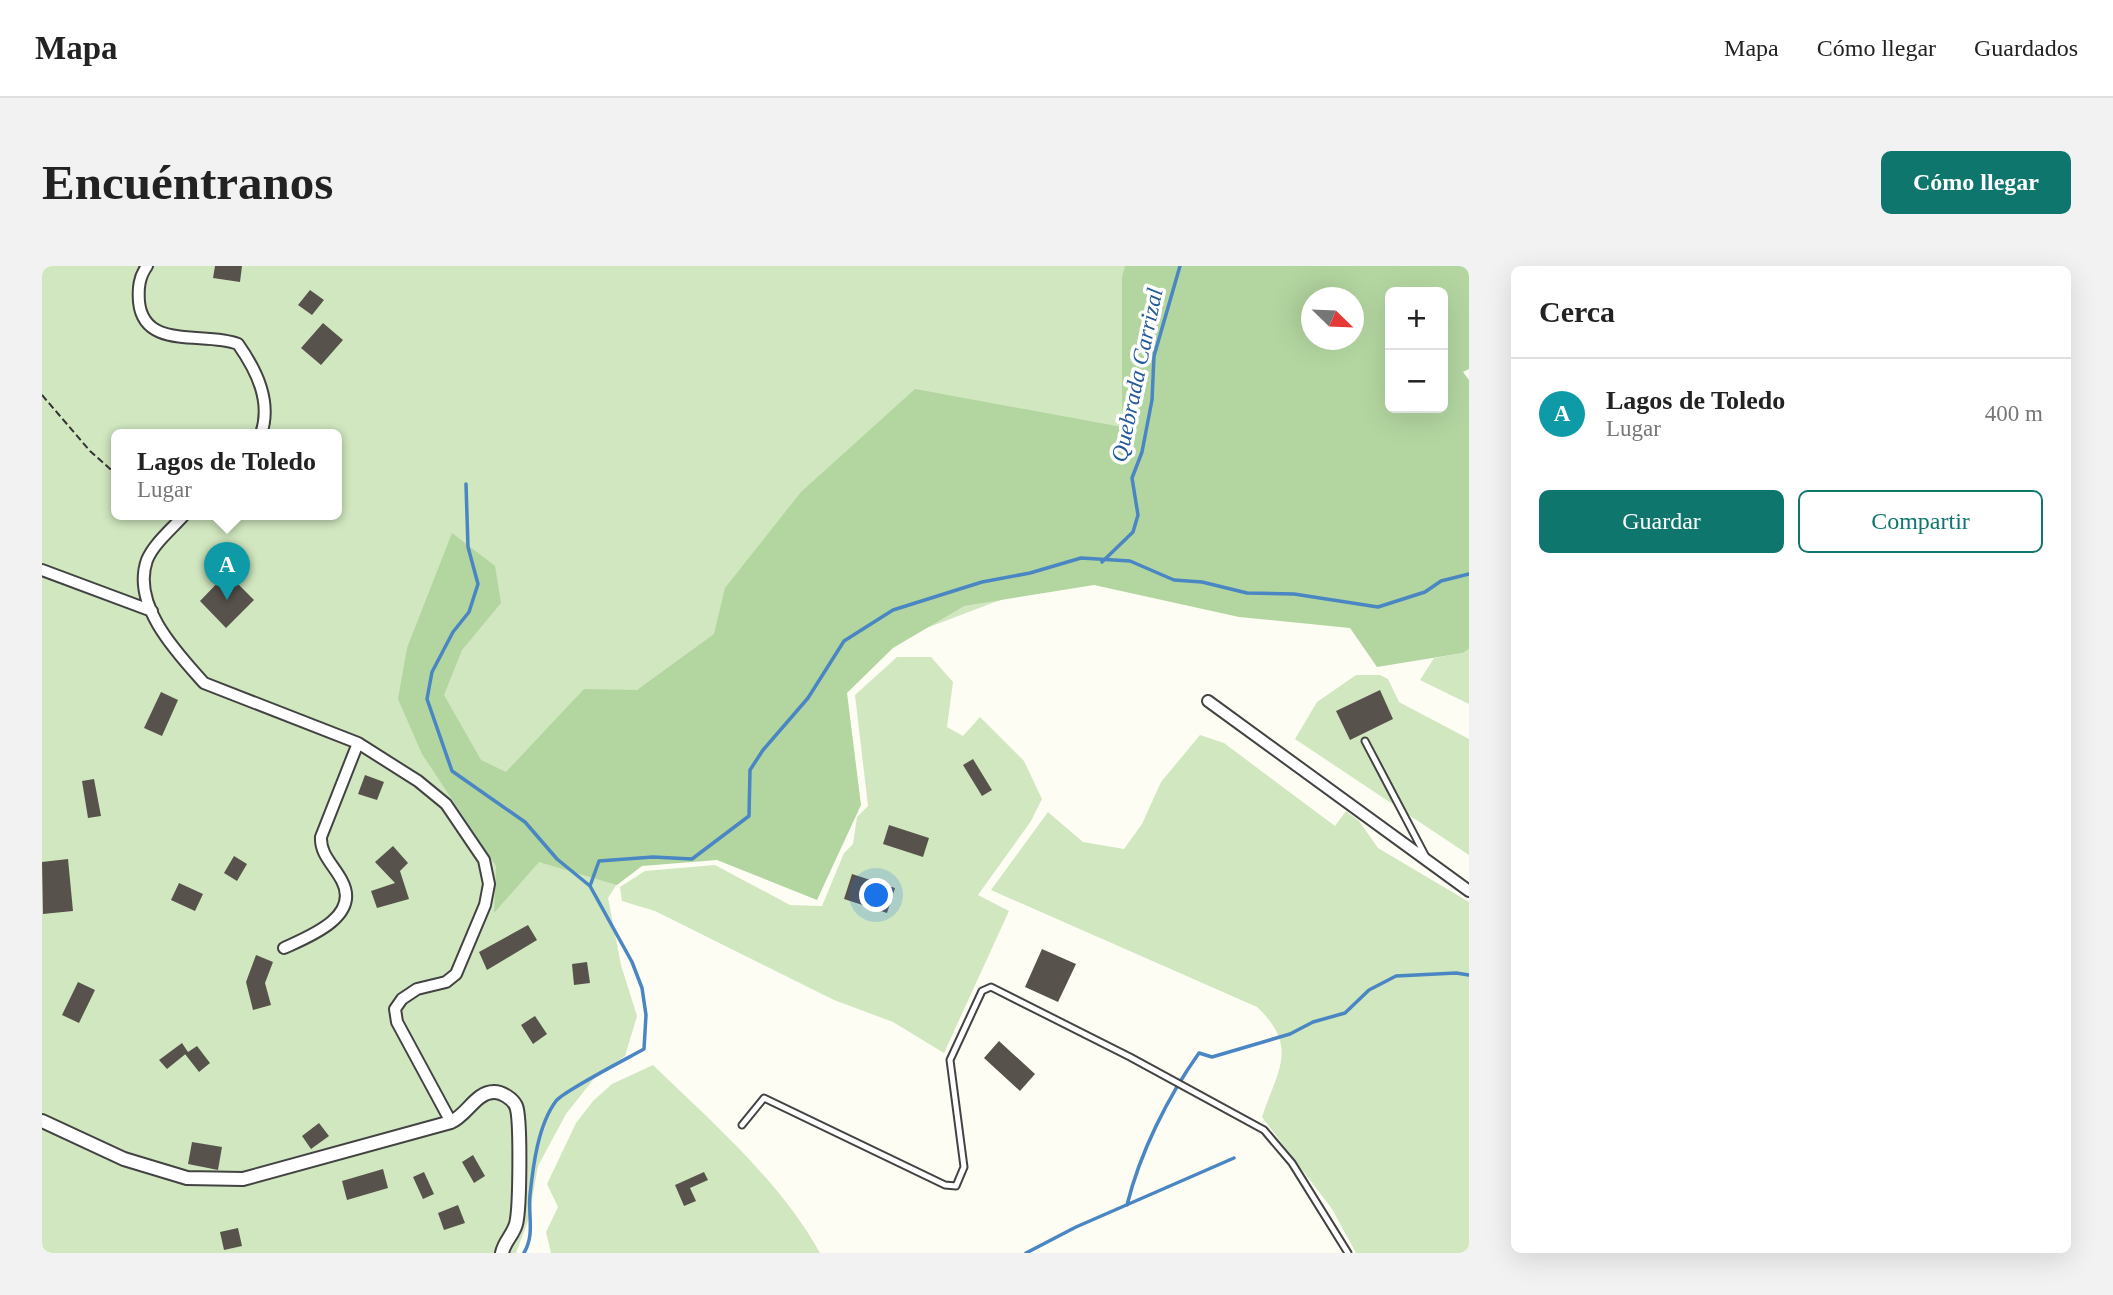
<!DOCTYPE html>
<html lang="es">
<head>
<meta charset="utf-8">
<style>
	body { margin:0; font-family:"Times New Roman",serif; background:#f2f2f2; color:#222 }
	.controls { position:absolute; right:21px; top:21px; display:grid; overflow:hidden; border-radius:10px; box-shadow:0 7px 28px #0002 }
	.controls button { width:63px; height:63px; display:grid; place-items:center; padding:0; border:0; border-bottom:2px solid #e0e0e0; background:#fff; color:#222; font:35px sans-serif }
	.compass { position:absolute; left:1259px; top:21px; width:63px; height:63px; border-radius:50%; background:#fff; box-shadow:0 7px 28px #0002; rotate:113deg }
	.you { position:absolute; left:835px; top:630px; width:24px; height:24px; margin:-18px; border:5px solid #fff; border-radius:50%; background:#1a73e8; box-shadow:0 0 0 10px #1a73e833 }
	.badge { display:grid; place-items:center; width:46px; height:46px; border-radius:50%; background:#0f766e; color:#fff; font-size:23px; font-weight:700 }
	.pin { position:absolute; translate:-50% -58px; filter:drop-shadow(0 2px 4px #0008) }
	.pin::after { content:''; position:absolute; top:37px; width:24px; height:21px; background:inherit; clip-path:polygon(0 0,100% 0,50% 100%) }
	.popup { position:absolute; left:69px; top:163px; width:231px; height:91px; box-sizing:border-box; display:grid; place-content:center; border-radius:10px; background:#fff; filter:drop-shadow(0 2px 5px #0005); font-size:23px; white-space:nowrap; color:#767676 }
	.popup b { font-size:26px; color:#222 }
	.popup::after { content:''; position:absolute; left:50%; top:100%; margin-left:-14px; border:14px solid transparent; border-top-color:#fff }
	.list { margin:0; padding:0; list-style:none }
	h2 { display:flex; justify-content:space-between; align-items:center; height:91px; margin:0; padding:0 28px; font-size:30px }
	h2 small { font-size:23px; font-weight:400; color:#767676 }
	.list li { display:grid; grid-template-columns:46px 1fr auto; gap:21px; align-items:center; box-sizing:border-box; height:112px; padding:0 28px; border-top:2px solid #e0e0e0 }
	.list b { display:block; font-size:26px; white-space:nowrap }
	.list p { margin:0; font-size:23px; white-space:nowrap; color:#767676 }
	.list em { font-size:23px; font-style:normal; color:#767676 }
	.actions { display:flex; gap:14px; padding:21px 28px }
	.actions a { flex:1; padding:16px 0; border:2px solid #0f766e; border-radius:10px; text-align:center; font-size:24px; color:#0f766e }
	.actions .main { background:#0f766e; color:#fff }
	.map { position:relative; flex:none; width:1427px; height:987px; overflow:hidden; border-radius:10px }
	header { display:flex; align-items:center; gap:42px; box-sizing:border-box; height:98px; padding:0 35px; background:#fff; border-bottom:2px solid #e0e0e0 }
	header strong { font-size:33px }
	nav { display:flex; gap:38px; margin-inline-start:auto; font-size:24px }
	.intro { display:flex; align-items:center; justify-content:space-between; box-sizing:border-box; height:168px; padding:0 42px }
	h1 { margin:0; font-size:49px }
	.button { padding:18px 32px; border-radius:10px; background:#0f766e; color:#fff; font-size:24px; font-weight:700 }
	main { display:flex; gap:42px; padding:0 42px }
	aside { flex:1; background:#fff; border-radius:10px; box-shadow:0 7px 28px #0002 }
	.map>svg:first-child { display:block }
	.green { fill:#d0e7bf; fill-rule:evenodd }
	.forest { fill:#b3d6a0; fill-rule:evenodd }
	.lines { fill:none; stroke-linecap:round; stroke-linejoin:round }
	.stream { stroke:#4986c3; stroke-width:3.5 }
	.building { fill:#58524d }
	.service-casing { stroke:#434343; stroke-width:9 }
	.minor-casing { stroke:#434343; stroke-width:14 }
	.tertiary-casing { stroke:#434343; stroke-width:16 }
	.path { stroke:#323232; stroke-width:2; stroke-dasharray:7 3.5; stroke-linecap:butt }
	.service { stroke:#fff; stroke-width:5 }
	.minor { stroke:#fff; stroke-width:10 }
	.tertiary { stroke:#fff; stroke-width:12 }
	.labels { text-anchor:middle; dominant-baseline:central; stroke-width:7; stroke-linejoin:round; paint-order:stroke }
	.water-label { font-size:23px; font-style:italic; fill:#225999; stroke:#fff }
</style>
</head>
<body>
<header>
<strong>Mapa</strong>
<nav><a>Mapa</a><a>Cómo llegar</a><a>Guardados</a></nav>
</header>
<div class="intro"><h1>Encuéntranos</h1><a class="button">Cómo llegar</a></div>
<main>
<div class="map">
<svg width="1427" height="987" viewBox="0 0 1427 987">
	<rect width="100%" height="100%" fill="#fefdf4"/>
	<path class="green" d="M0,0H1141L1053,305L953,336L861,371L586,601L566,632L579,699L595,750L583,790L554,810L524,848L496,900L486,955L474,987H0ZM75,168H295V248H75Z
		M1427,383V438L1378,414L1392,392L1421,387Z
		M855,391H889L911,416L905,461L921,470L938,451L982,495L1000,533L989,555L936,629L967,645L902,787L851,756L792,734L613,645L580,635L578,621L603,605L673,599L748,639L780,640L802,587L811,578L815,551L826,540L813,429Z
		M1314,409H1338L1346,413L1357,436L1427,473V589L1253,473L1275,436Z
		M1158,469L1182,477L1293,560L1304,545L1317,555L1336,582L1427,636V987H1314L1290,943L1220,851C1236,803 1257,781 1215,741L949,624L1006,546L1041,576L1082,583L1100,558L1119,516Z
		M611,799C671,857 737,914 778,987H509L504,966L516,941L505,918L534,857L551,835L570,818Z"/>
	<path class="forest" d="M1083,0H1427V103L1421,106L1427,114V383L1421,387L1335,401L1308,362L1197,351L1052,319L922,340L851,382L805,427L819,539L775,634L675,594L600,600L575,619L497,596L452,647L454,600L380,488L356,433L365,382L410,267L453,300L459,337L420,384L402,429L439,494L464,506L542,423L595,424L672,368L683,322L759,226L873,123L1080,161V11ZM1348,26H1401V142H1348ZM1269,32H1311V74H1269Z"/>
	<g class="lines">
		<path class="stream" d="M424,218L426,281L436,318L427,346L411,366L390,406L385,433L410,505L483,556L515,593L548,620L590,696L600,722L604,749L602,783C588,791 520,826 514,835C496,859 491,900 488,929C486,950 493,968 482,987
			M1060,296L1091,266L1096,249L1090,212L1100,186L1110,134L1112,90L1138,0
			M548,620L557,595L611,591L650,593L707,550L708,504L721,484L766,432L802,375L851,344L940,316L988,307L1039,292L1088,295L1132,314L1160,316L1205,327L1252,328L1336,341L1383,326L1399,315L1427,308
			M1085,939C1098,887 1125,832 1157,787L1170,791L1248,768L1271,756L1303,747L1327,724L1354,710L1414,707L1427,709
			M984,987L1034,961L1192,892"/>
	</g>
	<path class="building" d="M173,0H200L198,16L171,12Z
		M268,24L282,34L270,49L256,39Z
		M281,57L301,74L279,99L259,82Z
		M185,307L212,334L184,362L158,335Z
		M1338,424L1351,453L1308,474L1294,445Z
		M119,426L136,434L120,470L102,462Z
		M931,493L950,524L940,530L921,499Z
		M323,509L342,516L335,534L316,528Z
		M52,513L59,550L46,552L40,515Z
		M847,559L887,572L881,591L841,578Z
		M351,580L366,597L358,605L367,633L335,642L329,625L353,617L333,596Z
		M192,590L205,598L195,615L182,607Z
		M26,593L31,645L1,648L0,596Z
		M810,608L853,622L845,647L802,633Z
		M137,617L161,628L153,645L129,634Z
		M486,659L495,674L445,704L437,686Z
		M1000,683L1034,698L1016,736L983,721Z
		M214,689L231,696L223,717L229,739L211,744L204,716Z
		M545,696L548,717L532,719L530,698Z
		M36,716L53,724L37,757L20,749Z
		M493,750L505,768L491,778L479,759Z
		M957,775L993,808L978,825L942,792Z
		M140,777L146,786L125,803L117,794Z
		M155,780L168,797L157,806L143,788Z
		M277,857L287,870L269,883L260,870Z
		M150,876L180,881L176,904L146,898Z
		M431,889L443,910L432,917L420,896Z
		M341,903L346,922L305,934L300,915Z
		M382,906L392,928L381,933L371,911Z
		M662,906L666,914L648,922L654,935L642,940L633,919Z
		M416,939L423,957L402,964L396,947Z
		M196,962L200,980L182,984L178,966Z"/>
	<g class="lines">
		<defs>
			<path id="service" d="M1323,475L1383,589
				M700,859L722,832L903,919L914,920L922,901L908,794L940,725L949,721L1088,791L1222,864L1250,897L1306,987"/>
			<path id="minor" d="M105,0C97,11 96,22 97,36C102,85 163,65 196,78C215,105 230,136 219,168
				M143,248C131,262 112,277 105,294C89,339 135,387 162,417L316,477L376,515L404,538L442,594L447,618L443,639L414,708L404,716L375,723L360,733L353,743L355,756L409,856
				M0,304L110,345
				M1166,435L1427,625
				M242,682C266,671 319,651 300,615C292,599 278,589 279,571L316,477"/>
			<path id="tertiary" d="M0,855L82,893L145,912L201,913L409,856C425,849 434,826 452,826C460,826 471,833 474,840C479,851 478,944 474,958C471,969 462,976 460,987"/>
		</defs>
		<use href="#service" class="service-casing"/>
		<use href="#minor" class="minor-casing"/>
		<use href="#tertiary" class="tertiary-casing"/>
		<path class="path" d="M0,129L48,185L75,209"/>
		<use href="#service" class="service"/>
		<use href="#minor" class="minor"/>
		<use href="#tertiary" class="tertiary"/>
	</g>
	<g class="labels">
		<g class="water-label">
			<text transform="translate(1095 109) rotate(-78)">Quebrada Carrizal</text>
		</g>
	</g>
</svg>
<div class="controls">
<button>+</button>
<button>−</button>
</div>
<svg class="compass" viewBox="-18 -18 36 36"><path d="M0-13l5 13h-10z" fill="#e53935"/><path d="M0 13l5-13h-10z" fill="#767676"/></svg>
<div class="you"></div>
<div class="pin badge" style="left:185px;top:334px;background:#0f9aa8">A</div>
<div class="popup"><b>Lagos de Toledo</b>Lugar</div>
</div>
<aside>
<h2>Cerca<small></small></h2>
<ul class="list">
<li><span class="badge" style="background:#0f9aa8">A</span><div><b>Lagos de Toledo</b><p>Lugar</p></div><em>400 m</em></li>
</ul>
<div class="actions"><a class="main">Guardar</a><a>Compartir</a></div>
</aside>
</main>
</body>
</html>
